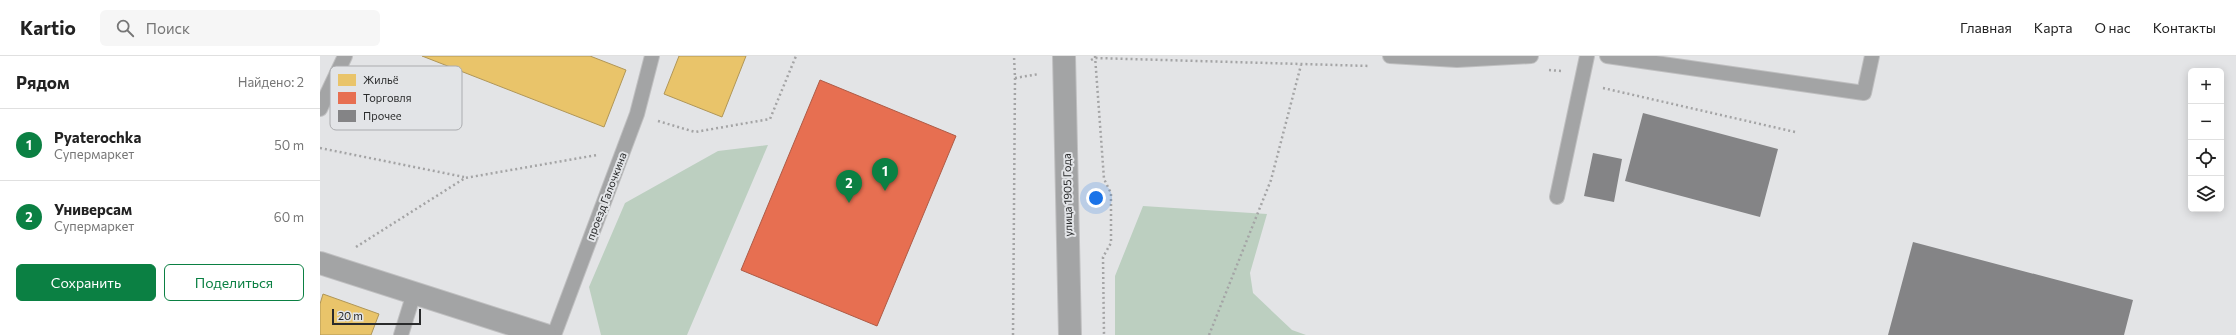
<!DOCTYPE html>
<html lang="ru">
<head>
<meta charset="utf-8">
<style>
	body { margin:0; font-family:Commissioner,sans-serif; background:#f6f6f6; color:#222 }
	.controls { position:absolute; right:12px; top:12px; display:grid; overflow:hidden; border-radius:6px; box-shadow:0 2px 10px #0003 }
	.controls button { width:36px; height:36px; display:grid; place-items:center; padding:0; border:0; border-bottom:1px solid #e0e0e0; background:#fff; color:#222; font:20px sans-serif }
	.scale { position:absolute; left:12px; bottom:10px; width:89px; box-sizing:border-box; padding-left:4px; border:2px solid #2a2b2c; border-top:0; font-size:11px; line-height:14px; white-space:nowrap; color:#2a2b2c; -webkit-text-stroke:3px #e2e4e7; paint-order:stroke }
	.you { position:absolute; left:776px; top:142px; width:14px; height:14px; margin:-10px; border:3px solid #fff; border-radius:50%; background:#1a73e8; box-shadow:0 0 0 6px #1a73e833 }
	.badge { display:grid; place-items:center; width:26px; height:26px; border-radius:50%; background:#0b8043; color:#fff; font-size:13px; font-weight:700 }
	.pin { position:absolute; translate:-50% -33px; filter:drop-shadow(0 1px 2px #0008) }
	.pin::after { content:''; position:absolute; top:21px; width:14px; height:12px; background:inherit; clip-path:polygon(0 0,100% 0,50% 100%) }
	.list { margin:0; padding:0; list-style:none }
	h2 { display:flex; justify-content:space-between; align-items:center; height:52px; margin:0; padding:0 16px; font-size:17px }
	h2 small { font-size:13px; font-weight:400; color:#767676 }
	.list li { display:grid; grid-template-columns:26px 1fr auto; gap:12px; align-items:center; box-sizing:border-box; height:72px; padding:0 16px; border-top:1px solid #e0e0e0 }
	.list b { display:block; font-size:15px; white-space:nowrap }
	.list p { margin:0; font-size:13px; white-space:nowrap; color:#767676 }
	.list em { font-size:13px; font-style:normal; color:#767676 }
	.actions { display:flex; gap:8px; padding:12px 16px }
	.actions a { flex:1; padding:9px 0; border:1px solid #0b8043; border-radius:6px; text-align:center; font-size:14px; color:#0b8043 }
	.actions .main { background:#0b8043; color:#fff }
	.icon { flex:none; width:22px; height:22px; fill:none; stroke:currentColor; stroke-width:2; stroke-linecap:round; stroke-linejoin:round }
	.map { position:relative; flex:none; width:1916px; height:279px; overflow:hidden }
	header { display:flex; align-items:center; gap:24px; box-sizing:border-box; height:56px; padding:0 20px; background:#fff; border-bottom:1px solid #e0e0e0 }
	header strong { font-size:19px }
	nav { display:flex; gap:22px; margin-inline-start:auto; font-size:14px }
	.search { width:280px; height:36px; background:#f6f6f6; display:flex; align-items:center; gap:10px; box-sizing:border-box; padding:0 14px; border-radius:6px; color:#767676; font-size:15px }
	main { display:flex }
	aside { flex:1; background:#fff }
	.map>svg:first-child { display:block }
	.green { fill:#bccfc0 }
	.homes { fill:#e9c46a; stroke:#b09657 }
	.shops { fill:#e76f51; stroke:#ae5b46 }
	.building { fill:#848486 }
	.lines { fill:none; stroke-linecap:round; stroke-linejoin:round }
	.service-casing { stroke:#bfbfc0; stroke-width:16 }
	.minor-casing { stroke:#bfbfc0; stroke-width:24 }
	.tertiary-casing { stroke:#bfbfc0; stroke-width:24 }
	.path { stroke:#a4a4a5; stroke-width:2.5; stroke-dasharray:2 3; stroke-linecap:butt }
	.service { stroke:#a3a4a5; stroke-width:14 }
	.minor { stroke:#a3a4a5; stroke-width:22 }
	.tertiary { stroke:#a3a4a5; stroke-width:22 }
	.labels { text-anchor:middle; dominant-baseline:central; stroke-width:4; stroke-linejoin:round; paint-order:stroke }
	.street-label { font-size:11px; fill:#2a2b2c; stroke:#e2e4e7 }
	.key { fill:#e2e4e7; stroke:#abacaf; stroke-width:1 }
	.key-label { font-size:11px; fill:#2a2b2c }
</style>
</head>
<body>
<header>
<strong>Kartio</strong>
<div class="search"><svg class="icon" aria-label="search" viewBox="0 0 24 24"><circle cx="10" cy="10" r="6"/><path d="M15 15l6 6"/></svg>Поиск</div>
<nav><a>Главная</a><a>Карта</a><a>О нас</a><a>Контакты</a></nav>
</header>
<main>
<aside>
<h2>Рядом<small>Найдено: 2</small></h2>
<ul class="list">
<li><span class="badge">1</span><div><b>Pyaterochka</b><p>Супермаркет</p></div><em>50 m</em></li>
<li><span class="badge">2</span><div><b>Универсам</b><p>Супермаркет</p></div><em>60 m</em></li>
</ul>
<div class="actions"><a class="main">Сохранить</a><a>Поделиться</a></div>
</aside>
<div class="map">
<svg width="1916" height="279" viewBox="0 0 1916 279">
	<rect width="100%" height="100%" fill="#e3e4e6"/>
	<path class="green" d="M448,89L367,279H281L269,231L305,147L398,95Z
		M823,150L947,158L930,217L933,237L972,274L986,279H795V220Z"/>
	<path class="homes" d="M102,0H270L306,14L284,71Z
		M359,0H426L402,61L344,38Z
		M3,238L59,258L51,279H0V248Z"/>
	<path class="shops" d="M500,24L636,80L557,270L421,214Z"/>
	<path class="building" d="M1323,57L1458,93L1440,161L1305,125Z
		M1273,97L1302,103L1294,146L1264,140Z
		M1593,186L1813,244L1804,279H1568Z"/>
	<g class="lines">
		<defs>
			<path id="service" d="M1070,0L1137,4L1211,0
				M1287,0L1544,37L1552,0
				M0,53L25,0
				M1237,141L1267,0
				M81,279L94,237
				M234,279L317,58L332,0"/>
			<path id="minor" d="M0,207L225,279"/>
			<path id="tertiary" d="M744,0L750,279"/>
		</defs>
		<use href="#service" class="service-casing"/>
		<use href="#minor" class="minor-casing"/>
		<use href="#tertiary" class="tertiary-casing"/>
		<path class="path" d="M775,0L784,123L791,137V187L783,201L784,279
			M771,4L775,2L1050,10
			M1229,14L1242,15
			M695,22L719,18
			M1283,32L1475,76
			M338,65L375,76L450,63L476,0
			M0,92L144,121
			M36,191L145,122L277,99
			M693,279L695,22L694,0
			M889,279L951,124L981,9"/>
		<use href="#service" class="service"/>
		<use href="#minor" class="minor"/>
		<use href="#tertiary" class="tertiary"/>
	</g>
	<g class="labels">
		<g class="street-label">
			<text transform="translate(747 139) rotate(-91)">улица 1905 Года</text>
			<text transform="translate(286 140) rotate(-69)">проезд Галочкина</text>
		</g>
	</g>
	<rect x="10" y="10" width="132" height="64" rx="6" class="key"/>
	<rect x="18" y="18" width="18" height="12" fill="#e9c46a"/>
	<rect x="18" y="36" width="18" height="12" fill="#e76f51"/>
	<rect x="18" y="54" width="18" height="12" fill="#848486"/>
	<g class="key-label">
		<text x="43" y="28">Жильё</text>
		<text x="43" y="46">Торговля</text>
		<text x="43" y="64">Прочее</text>
	</g>
</svg>
<div class="controls">
<button>+</button>
<button>−</button>
<button><svg class="icon" aria-label="locate" viewBox="0 0 24 24"><circle cx="12" cy="12" r="6"/><path d="M12 2v4M12 18v4M2 12h4M18 12h4"/></svg></button>
<button><svg class="icon" aria-label="layers" viewBox="0 0 24 24"><path d="M12 4l9 5-9 5-9-5zM3 14l9 5 9-5"/></svg></button>
</div>
<div class="scale">20 m</div>
<div class="you"></div>
<div class="pin badge" style="left:565px;top:135px">1</div>
<div class="pin badge" style="left:529px;top:147px">2</div>
</div>
</main>
</body>
</html>
